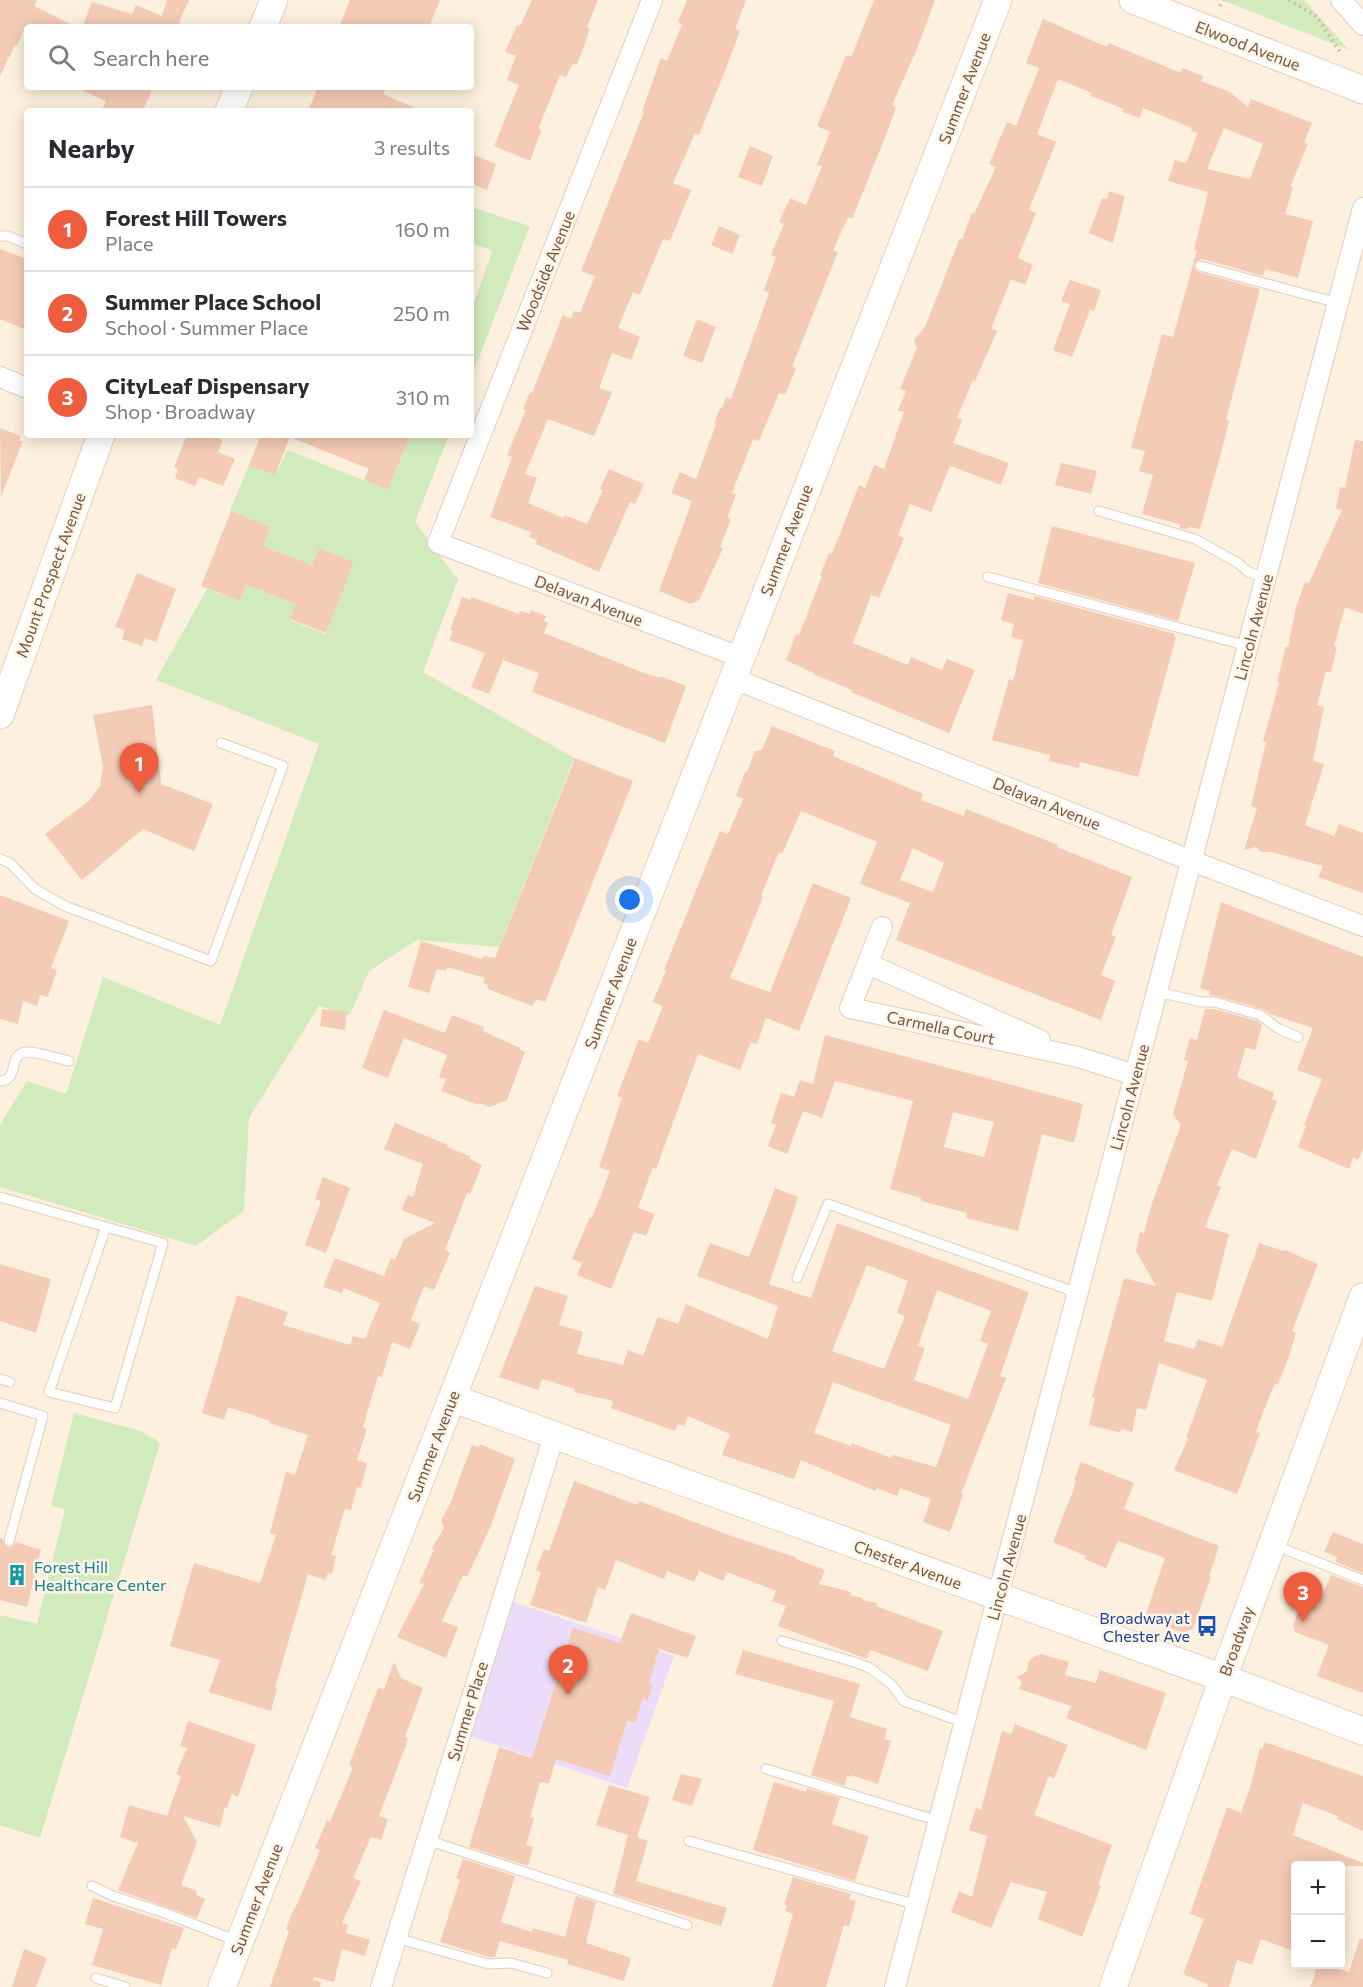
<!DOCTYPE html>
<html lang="en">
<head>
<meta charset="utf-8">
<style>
	body { margin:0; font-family:Commissioner,sans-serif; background:#f2f2f3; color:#2b2b33 }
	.controls { position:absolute; right:18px; bottom:18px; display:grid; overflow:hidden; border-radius:6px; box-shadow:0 3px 15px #0003 }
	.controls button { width:54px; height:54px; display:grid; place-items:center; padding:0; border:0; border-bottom:2px solid #e1e1e2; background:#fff; color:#2b2b33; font:30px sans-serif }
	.you { position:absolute; left:630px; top:900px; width:21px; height:21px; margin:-15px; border:4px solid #fff; border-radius:50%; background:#1a73e8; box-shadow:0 0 0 9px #1a73e833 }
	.badge { display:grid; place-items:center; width:39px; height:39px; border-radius:50%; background:#ee5d3d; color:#fff; font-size:20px; font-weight:700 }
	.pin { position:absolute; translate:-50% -50px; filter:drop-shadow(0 2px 3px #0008) }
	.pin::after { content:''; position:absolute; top:32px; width:21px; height:18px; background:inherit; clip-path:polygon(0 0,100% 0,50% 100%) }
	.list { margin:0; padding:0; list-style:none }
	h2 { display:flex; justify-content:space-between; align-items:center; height:78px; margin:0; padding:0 24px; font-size:26px }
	h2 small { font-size:20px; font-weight:400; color:#7c7c81 }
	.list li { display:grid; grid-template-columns:39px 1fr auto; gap:18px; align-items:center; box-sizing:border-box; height:84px; padding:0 24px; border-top:2px solid #e1e1e2 }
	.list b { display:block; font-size:22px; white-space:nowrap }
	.list p { margin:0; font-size:20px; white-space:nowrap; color:#7c7c81 }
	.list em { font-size:20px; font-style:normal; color:#7c7c81 }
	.icon { flex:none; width:33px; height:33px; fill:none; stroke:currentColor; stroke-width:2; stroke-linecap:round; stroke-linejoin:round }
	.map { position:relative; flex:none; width:1363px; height:1987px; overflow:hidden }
	.search { position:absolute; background:#fff; box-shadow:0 3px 15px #0003; left:24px; top:24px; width:450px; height:66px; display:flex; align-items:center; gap:15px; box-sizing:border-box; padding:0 21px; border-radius:6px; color:#7c7c81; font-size:22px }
	.panel { position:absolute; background:#fff; box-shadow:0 3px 15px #0003; left:24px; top:108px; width:450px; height:330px; border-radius:6px }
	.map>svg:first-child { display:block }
	.education { fill:#eddcf9 }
	.green { fill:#d1ebbd }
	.building { fill:#f4cbb5; fill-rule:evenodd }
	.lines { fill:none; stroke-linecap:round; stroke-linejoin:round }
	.lane-casing { stroke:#e3cdbd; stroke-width:11 }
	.street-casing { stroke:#e3cdbd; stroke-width:22 }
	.secondary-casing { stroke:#e9ceba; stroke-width:29 }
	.path { stroke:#d8af99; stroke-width:4; stroke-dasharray:1.5 4.5; stroke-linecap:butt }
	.lane { stroke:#fff; stroke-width:9 }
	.street { stroke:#fff; stroke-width:20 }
	.secondary { stroke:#fff; stroke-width:27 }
	.labels { text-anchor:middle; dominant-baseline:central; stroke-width:5; stroke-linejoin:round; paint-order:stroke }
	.street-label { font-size:16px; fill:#745446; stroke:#fff4e6 }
	.culture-label { font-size:16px; fill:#0d838f; stroke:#fff4e6; text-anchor:start }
	.transit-label { font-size:16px; fill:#164399; stroke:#fff4e6; text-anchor:end }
</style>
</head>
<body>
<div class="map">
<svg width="1363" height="1987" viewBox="0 0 1363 1987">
	<rect width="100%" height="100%" fill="#fdf0de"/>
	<path class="education" d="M505,1599L674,1656L627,1788L463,1734Z"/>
	<path class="green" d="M1222,0H1304L1349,50Z
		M471,207L530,226L471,378V312L492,251L471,242Z
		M410,435H449L415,522L458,580L423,672L574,758L499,947L417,940L369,971L350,1015L319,1006L249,1118L244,1211L196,1246L0,1187V1125L27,1081L66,1094L103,977L220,1025L319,744L156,680L207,589L240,601L246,585L296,604L290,620L325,634L354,562L319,548L312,565L261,545L270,527L230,511L249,465L275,475L288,450L388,490Z
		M74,1413L141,1431L160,1443L40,1838L0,1825V1615L37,1624L65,1509L51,1506Z"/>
	<path class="building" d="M0,0H37L34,6L76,27H25L17,46L15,45L0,76Z
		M167,0H189L179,23L188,27H82L92,2L132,14L136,5L162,16Z
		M350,0H440L429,27H339Z
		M532,0H598L588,24L587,28L590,29L577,65L573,63L566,77L560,75L539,127L541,131L530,161L494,146L519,85L507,80L516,56L505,52L517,25L520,26Z
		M687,0H746L735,29L740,31L725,71L699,135L695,133L673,183L691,190L670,241L663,239L640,295L633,292L618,328L640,337L631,360L612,353L599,388L612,392L594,436L548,419L525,474L537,478L528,503L563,518L565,515L587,524L603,490L600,489L609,469L644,484L635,504L630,502L599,572L536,544L537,540L529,537L531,532L490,517L512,457L507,455L526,410L523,409L530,392L532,393L563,315L571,319L574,311L580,313L595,276L581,271L644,112L642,111L661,58L667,61L682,24L678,22Z
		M874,0H935L917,49L892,105L896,107L888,130L852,219L848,217L833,251L838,252L792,367L796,368L785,395L779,393L759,441L753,439L732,493L736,495L727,518L731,519L720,547L723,548L699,600L691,604L659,591L692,501L671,493L680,472L696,479L716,424L714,423L720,408H722L726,397L731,399L769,293L764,290L776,257L771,255L784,224L779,222L790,198L806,205L822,166L817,165L830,132L817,126L846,55L851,57Z
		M1043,19L1107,47L1109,43L1181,73L1183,68L1203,76L1201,81L1230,92L1248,107L1251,99L1312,123L1304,143L1308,144L1290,187H1293L1285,214L1313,221L1298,278L1265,269L1263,276L1202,259L1195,262L1194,268L1198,272L1260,289L1226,420L1229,421L1222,449L1200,529L1191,527L1186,529L1180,528L1179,524L1142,514L1153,475L1139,471L1145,451L1131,448L1162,334L1173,337L1197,250H1194L1208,192L1168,181L1175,160L1186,163L1198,133L1191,131L1192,128L1143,108L1140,118L1123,112L1124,109L1091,96L1092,93L1058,79L1037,134L1056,142L1029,210L1036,213L1018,258L1033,265L1025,285L1011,279L991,329L997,331L975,381L973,380L957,418L962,420L953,443L1009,463L1001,485L950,466L931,512L910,504L898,535L904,538L879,598L871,595L853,643L908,665L911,657L942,670L947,659L975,670L949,733L851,692L852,690L813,674V673L786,660L796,634L799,635L822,576L820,575L829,553L832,554L859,485L865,488L874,465L884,469L904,412L898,410L906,391L900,389L917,348L914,340L925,327L960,238L962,239L972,213L974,214L996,167L989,164L1007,122L1016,126L1039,68L1026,63ZM1224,128L1263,144L1250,179L1207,169Z
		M74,87H154L142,111H101L106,101Z
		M318,87H386L383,94L422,111H308Z
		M750,146L773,156L762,186L738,177Z
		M471,154L496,164L487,190L471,184Z
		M1109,191L1125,196L1113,243L1089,233L1102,198L1107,199Z
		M719,226L740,235L732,254L711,245Z
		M0,249L27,259V330L0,319Z
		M1070,280L1101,290L1094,311L1090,310L1072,357L1053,350L1070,304L1061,301Z
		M697,319L716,327L702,363L683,356Z
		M0,428L21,436L19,441H23L1,497Z
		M187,435H211L223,440L218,452L235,459L223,486L199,477L195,486L175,478L178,469L174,467Z
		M261,435H410L388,490L364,480L369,469L290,437L275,475L249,465Z
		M1355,440L1363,441V614L1345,607L1334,646L1337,647L1331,672H1326L1317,705L1324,707L1313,761L1324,764L1305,825L1334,836L1339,824L1363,833V893L1318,877L1323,866L1271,852H1261L1256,847L1244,850L1257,808L1251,806L1266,742L1263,741L1279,683L1277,682L1286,646L1288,647L1296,607L1305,582L1309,583L1342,510L1336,509L1340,487L1345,488Z
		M1061,463L1097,471L1091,494L1055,485Z
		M231,511L270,527L263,546L312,565L319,548L354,562L326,633L290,619L296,604L246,585L240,601L201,586Z
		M1052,526L1195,563L1178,621L1038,583Z
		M137,573L176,589L156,642L145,638L142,646L122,639L125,630L115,627Z
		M1008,593L1034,600V596L1175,634L1174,636L1176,637L1138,777L1080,762L1079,768L1049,761L1050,755L992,740L1009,679L1013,681L1023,640L1011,637L1014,624L1001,620Z
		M462,597L471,600V597L519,614L520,611L530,614L531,610L546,616L544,621L548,623L544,633L644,673L657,677H662L686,686L665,743L532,692L539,673L503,660L489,694L471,687L485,653L449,640L453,631L450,630Z
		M152,705L161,784L213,804L194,851L143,829L82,880L45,834L89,801L100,786L103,766L93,715Z
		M772,726L835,751L833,756L923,794L921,800L964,816L966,809L1058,845L1057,847L1132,877L1111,935L1116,937L1101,975L1115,981L1101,1020L896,940L910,903L860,884L877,842L801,811L782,854L779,852L761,896L763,897L730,978L770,992L813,883L851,898L799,1031L766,1018L757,1044L751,1042L740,1070L698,1054L656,1169L653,1167L638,1208L655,1214L646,1236L634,1232L611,1289L577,1275L582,1263L572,1259L590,1217L592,1218L610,1171L599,1167L622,1098L617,1096L639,1039L648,1043L663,1006L653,1002L666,970H664L720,831L728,834L743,799L736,796L745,772H747L755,751L762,750ZM913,848L944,863L933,892L900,880Z
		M575,758L633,781L545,1002L537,999L532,1006L490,990L487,987L488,985L483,983L485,978L447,967L446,971L437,969L429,993L408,987L421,941L482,959L484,956L495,958Z
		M0,895L69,921L51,968L57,970L48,997L40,995L37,1006L23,1001L18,1024L0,1019Z
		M1221,902L1363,957V1149L1358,1160L1353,1158L1349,1169L1298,1147L1306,1126L1304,1125L1322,1079L1297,1070L1313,1028L1270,1014L1262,1009L1217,996L1209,995L1210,991L1200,988Z
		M322,1009L347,1012L345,1030L320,1026Z
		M1205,1009H1214L1257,1021L1262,1025L1255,1050L1246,1047L1237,1077L1274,1093L1272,1099L1277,1101L1256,1159L1232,1149L1217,1185L1221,1187L1205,1227L1229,1234L1212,1301L1177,1292L1164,1341L1194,1349L1198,1339L1222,1347L1259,1243L1284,1251L1285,1250L1318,1264L1292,1331L1296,1333L1287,1362L1278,1384H1275L1269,1397L1256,1432L1260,1433L1237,1494L1174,1470L1188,1439L1186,1438L1207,1380L1159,1363L1146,1410L1137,1408L1132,1432L1121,1429L1120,1432H1118L1089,1425L1095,1398L1092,1397L1124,1278L1156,1286L1136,1251L1140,1232L1144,1233L1151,1206L1181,1125L1173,1114L1188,1061L1184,1060L1190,1038L1197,1040Z
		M384,1010L445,1033L452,1015L484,1027L483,1031L520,1048L519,1049L525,1052L507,1100L490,1107L480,1103L479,1105L441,1091L446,1079L439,1077L447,1055L404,1038L388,1078L362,1068Z
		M825,1035L1083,1104L1074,1143L1042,1134L1018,1231L966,1218L967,1213L921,1201V1198L890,1189L913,1101L835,1081L822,1118L803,1111L787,1154L768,1146L776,1125L771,1123L781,1093L794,1097L800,1080L813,1084ZM953,1112L994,1122L984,1157L944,1147Z
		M395,1123L448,1145L447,1147L470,1156V1159L482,1165L470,1194L467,1193L445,1250L450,1253L434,1290L424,1286L411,1320L420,1324L410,1349L392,1342L382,1377L378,1376L363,1427L367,1429L357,1460L367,1463L361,1488L357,1487L351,1510L345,1509L331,1555L336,1556L332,1574L328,1573L325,1580L308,1574L275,1688L277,1689L271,1711L209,1692L220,1660L170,1646L194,1563L260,1583L276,1535L270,1533L286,1472L295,1475L308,1435L269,1423L270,1421L228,1407L224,1420L202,1413L237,1295L288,1312L283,1325L350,1345L353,1336L365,1339L380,1303L344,1288L342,1293L323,1287L335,1258L384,1276L391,1258L395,1260L404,1239L435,1223L401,1210L408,1195L413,1197L423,1164L384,1149Z
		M323,1177L350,1188L326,1253L305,1245L321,1201L315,1199Z
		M775,1188L798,1197L769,1284L811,1298L837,1223L1029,1292L1000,1376L1006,1378L961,1494L963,1495L950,1532L923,1522L931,1499L900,1488L897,1496L877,1488L875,1491L801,1460L794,1479L722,1455L730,1434L688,1416L684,1426L678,1424L675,1431L611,1408L613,1401L574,1392L575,1389L542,1379L538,1390L499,1377L535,1286L568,1296L559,1325L583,1332L577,1354L623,1365L628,1350L643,1356L658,1317L678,1324L686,1304L768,1339L778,1306L697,1276L710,1243L749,1257ZM867,1265L908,1281L897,1313L905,1316L884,1369L832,1351ZM937,1290L991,1311L980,1341L988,1344L968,1399L914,1380L925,1348L918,1346ZM833,1382L951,1425L936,1467L893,1455L891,1458L852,1443L851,1446L814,1433Z
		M0,1264L51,1279L36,1333L0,1321Z
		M480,1444L515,1459L490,1528L467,1577L463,1575L442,1621L458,1627L446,1658L397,1637L424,1584L419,1583L434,1550L432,1548L444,1528L441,1520L450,1504L472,1445L479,1447Z
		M1081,1462L1134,1483L1124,1509L1219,1546L1209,1576L1211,1577L1193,1629L1183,1633L1145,1617L1165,1558L1118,1541L1106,1568L1084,1559L1086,1556L1053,1542L1073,1491L1076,1481L1074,1480Z
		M574,1481L637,1505L639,1501L734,1537L795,1557L796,1559L825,1570L819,1584L851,1592L850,1595L863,1598V1600L877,1603L876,1606L943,1631L928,1671L870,1650L867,1659L778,1626L786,1606L772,1601L776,1591L727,1572L723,1581L699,1571L694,1582L667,1571L664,1579L616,1560L605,1590L598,1587L586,1623L530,1605L541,1572L536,1570L544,1549L549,1551Z
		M1333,1532L1363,1544V1573L1336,1562L1337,1557L1324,1552Z
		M0,1538L3,1539V1543L7,1547H11L16,1542L41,1550L27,1607L0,1600Z
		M1331,1575L1363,1587V1693L1317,1676L1329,1645L1295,1632L1293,1625L1303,1600L1318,1606Z
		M631,1613L696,1636L688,1658L659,1649L649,1683L653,1685L648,1700L643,1698L635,1723L627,1721L610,1776L556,1759L549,1783L540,1782L530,1817L534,1818L526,1845L533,1847L528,1866L469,1847L499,1747L532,1758L573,1628L620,1643Z
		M743,1650L860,1684L850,1717L887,1729L884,1739L891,1741L878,1784L851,1775L850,1777L847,1776L844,1786L811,1775L834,1701L735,1674Z
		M1041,1654L1069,1662L1065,1675L1096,1683L1100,1670L1166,1693L1146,1750L1066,1718L1071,1706L1019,1689L1022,1682L1017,1677L1026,1672L1029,1661L1033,1657Z
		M394,1662L401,1678L423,1688L405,1737L408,1738L406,1745L379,1816L388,1819L381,1840L371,1837L353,1878L361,1881L342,1923L348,1925L346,1933L370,1940L365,1956L342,1949L334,1982L314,1977L313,1980L321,1982L320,1987H270L289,1931L286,1929L294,1908L295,1909L320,1850L315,1848L327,1820L330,1822L353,1767L349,1765L378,1688L384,1689Z
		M188,1721L256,1745L238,1797L232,1794L227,1808L225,1807L220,1827L183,1816L197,1842L181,1885L197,1891L196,1895L205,1899L197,1918L118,1890L138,1843L120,1837L129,1805L167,1816L181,1776L176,1774L187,1748L180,1746Z
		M1015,1724L1068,1745L1054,1778L1049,1776L1034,1815L1112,1845L1098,1885L1101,1886L1082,1937L1038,1919L1047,1892L1011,1882L991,1928L951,1912L959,1891L972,1897L987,1836L969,1830L976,1808L981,1810L1002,1731L1011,1734Z
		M1265,1742L1363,1776V1831L1337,1819L1338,1816L1303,1803L1293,1835L1363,1863V1866H1296V1952L1261,1939L1252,1965L1237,1960L1229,1987H1208L1207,1984L1183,1974L1204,1919L1190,1914L1227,1807L1241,1813L1250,1788L1260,1748L1262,1749Z
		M681,1774L702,1779L692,1806L672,1800Z
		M774,1782L806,1792L807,1788L840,1798L832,1824L869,1836L855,1881L753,1850Z
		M609,1785L650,1797L637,1837L648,1841L636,1881L727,1908L721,1926L613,1894L628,1835L596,1825Z
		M463,1859L515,1876L501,1922L532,1932L533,1928L565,1937L576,1896L596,1902L586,1943L631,1958L624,1981L567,1964L568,1960L500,1941L495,1957H489L440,1942L460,1880L456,1878Z
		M793,1877L851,1894L849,1899L856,1901L849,1927L844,1925L826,1987H772L793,1914L785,1911L787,1905H784Z
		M93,1898L184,1928L176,1949L172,1948L161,1985L92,1965L103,1929L85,1924Z
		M1360,1938L1363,1939V1987H1310L1318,1965H1327L1349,1972Z
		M24,1949L47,1958L36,1987H12Z"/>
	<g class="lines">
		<defs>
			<path id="lane" d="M0,236H8L27,244
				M1200,266L1338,303
				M1099,511L1195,539L1238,563L1247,571L1266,579
				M988,577L1248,646
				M0,859L10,863L35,889L65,906L211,961L283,766L221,743
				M1157,992L1202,1002H1215L1260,1015L1279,1029L1298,1037
				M0,1081C18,1081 9,1058 22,1053C33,1049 58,1059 69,1061
				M0,1197L163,1243L115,1408L49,1392L106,1227
				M797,1278L828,1204L1078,1293
				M0,1379L10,1382
				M0,1403L43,1416L9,1541
				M1274,1545L1363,1580
				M782,1641L854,1662L870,1668L892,1685L904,1701L965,1723
				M766,1769L939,1821
				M427,1840L687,1925
				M689,1841L917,1905
				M92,1886L113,1896L165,1913L237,1941
				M396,1938L488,1964L511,1963L547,1973
				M96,1978L125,1987"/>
			<path id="street" d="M652,0L438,543L740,657
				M1341,0L1363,25
				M0,377L27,388
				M732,678L1192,861L1363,926
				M882,927L850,1008L1078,1057L1135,1075
				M868,964L1040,1040
				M381,1987L554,1436
				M895,1987L1363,208"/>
			<path id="secondary" d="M1133,0L1363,90
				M263,27L274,0
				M229,111L239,87
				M0,715L101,435
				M452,1398L1223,1678L1363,1731
				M222,1987L998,0
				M1113,1987L1223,1678L1363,1297"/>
		</defs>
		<use href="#lane" class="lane-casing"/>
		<use href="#street" class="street-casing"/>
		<use href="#secondary" class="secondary-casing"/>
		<path class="path" d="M1289,0L1317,17L1340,52
			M1220,6L1223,0"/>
		<use href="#lane" class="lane"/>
		<use href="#street" class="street"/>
		<use href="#secondary" class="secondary"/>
	</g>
	<defs>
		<symbol id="building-bare" viewBox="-9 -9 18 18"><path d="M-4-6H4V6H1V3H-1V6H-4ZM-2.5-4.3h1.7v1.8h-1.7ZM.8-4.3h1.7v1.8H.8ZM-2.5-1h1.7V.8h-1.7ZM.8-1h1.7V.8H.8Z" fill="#0f9aa8" stroke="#fff4e6" stroke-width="2.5" paint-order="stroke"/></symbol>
		<symbol id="bus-bare" viewBox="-9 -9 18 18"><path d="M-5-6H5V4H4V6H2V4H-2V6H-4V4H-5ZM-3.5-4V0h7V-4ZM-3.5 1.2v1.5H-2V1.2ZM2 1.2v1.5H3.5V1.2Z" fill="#1a4fb4" stroke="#fff4e6" stroke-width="2.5" paint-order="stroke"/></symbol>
	</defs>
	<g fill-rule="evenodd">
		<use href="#building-bare" x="2" y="1560" width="30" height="30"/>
		<use href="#bus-bare" x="1192" y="1611" width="30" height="30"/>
	</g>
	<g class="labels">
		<g class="street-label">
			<text transform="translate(1248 45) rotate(21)">Elwood Avenue</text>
			<text transform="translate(964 88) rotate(-69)">Summer Avenue</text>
			<text transform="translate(545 271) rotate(-68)">Woodside Avenue</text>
			<text transform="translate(786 540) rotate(-69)">Summer Avenue</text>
			<text transform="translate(50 575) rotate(-70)">Mount Prospect Avenue</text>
			<text transform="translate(589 600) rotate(21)">Delavan Avenue</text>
			<text transform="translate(1253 627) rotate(-75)">Lincoln Avenue</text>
			<text transform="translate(1047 803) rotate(22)">Delavan Avenue</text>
			<text transform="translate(610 993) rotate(-69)">Summer Avenue</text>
			<text transform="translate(941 1027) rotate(12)">Carmella Court</text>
			<text transform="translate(1129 1097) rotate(-75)">Lincoln Avenue</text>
			<text transform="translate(433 1446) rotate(-69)">Summer Avenue</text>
			<text transform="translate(908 1564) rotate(20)">Chester Avenue</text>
			<text transform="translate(1006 1567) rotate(-75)">Lincoln Avenue</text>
			<text transform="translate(1236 1641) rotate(-70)">Broadway</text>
			<text transform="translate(467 1711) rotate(-73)">Summer Place</text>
			<text transform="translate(256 1899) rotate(-69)">Summer Avenue</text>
		</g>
		<g class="culture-label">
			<text x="34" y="1566">Forest Hill<tspan x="34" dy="18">Healthcare Center</tspan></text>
		</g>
		<g class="transit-label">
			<text x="1190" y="1617">Broadway at<tspan x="1190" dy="18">Chester Ave</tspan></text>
		</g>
	</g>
</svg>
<div class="controls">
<button>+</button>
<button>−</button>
</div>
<div class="you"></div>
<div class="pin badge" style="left:139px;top:793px">1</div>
<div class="pin badge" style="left:568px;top:1695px">2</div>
<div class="pin badge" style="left:1303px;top:1622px">3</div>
<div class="search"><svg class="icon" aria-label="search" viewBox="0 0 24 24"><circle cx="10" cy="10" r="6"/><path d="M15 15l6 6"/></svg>Search here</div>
<section class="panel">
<h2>Nearby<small>3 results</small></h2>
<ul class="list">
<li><span class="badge">1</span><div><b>Forest Hill Towers</b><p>Place</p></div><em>160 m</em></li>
<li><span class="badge">2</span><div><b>Summer Place School</b><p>School · Summer Place</p></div><em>250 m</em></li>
<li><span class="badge">3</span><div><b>CityLeaf Dispensary</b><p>Shop · Broadway</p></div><em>310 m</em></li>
</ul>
</section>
</div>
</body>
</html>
